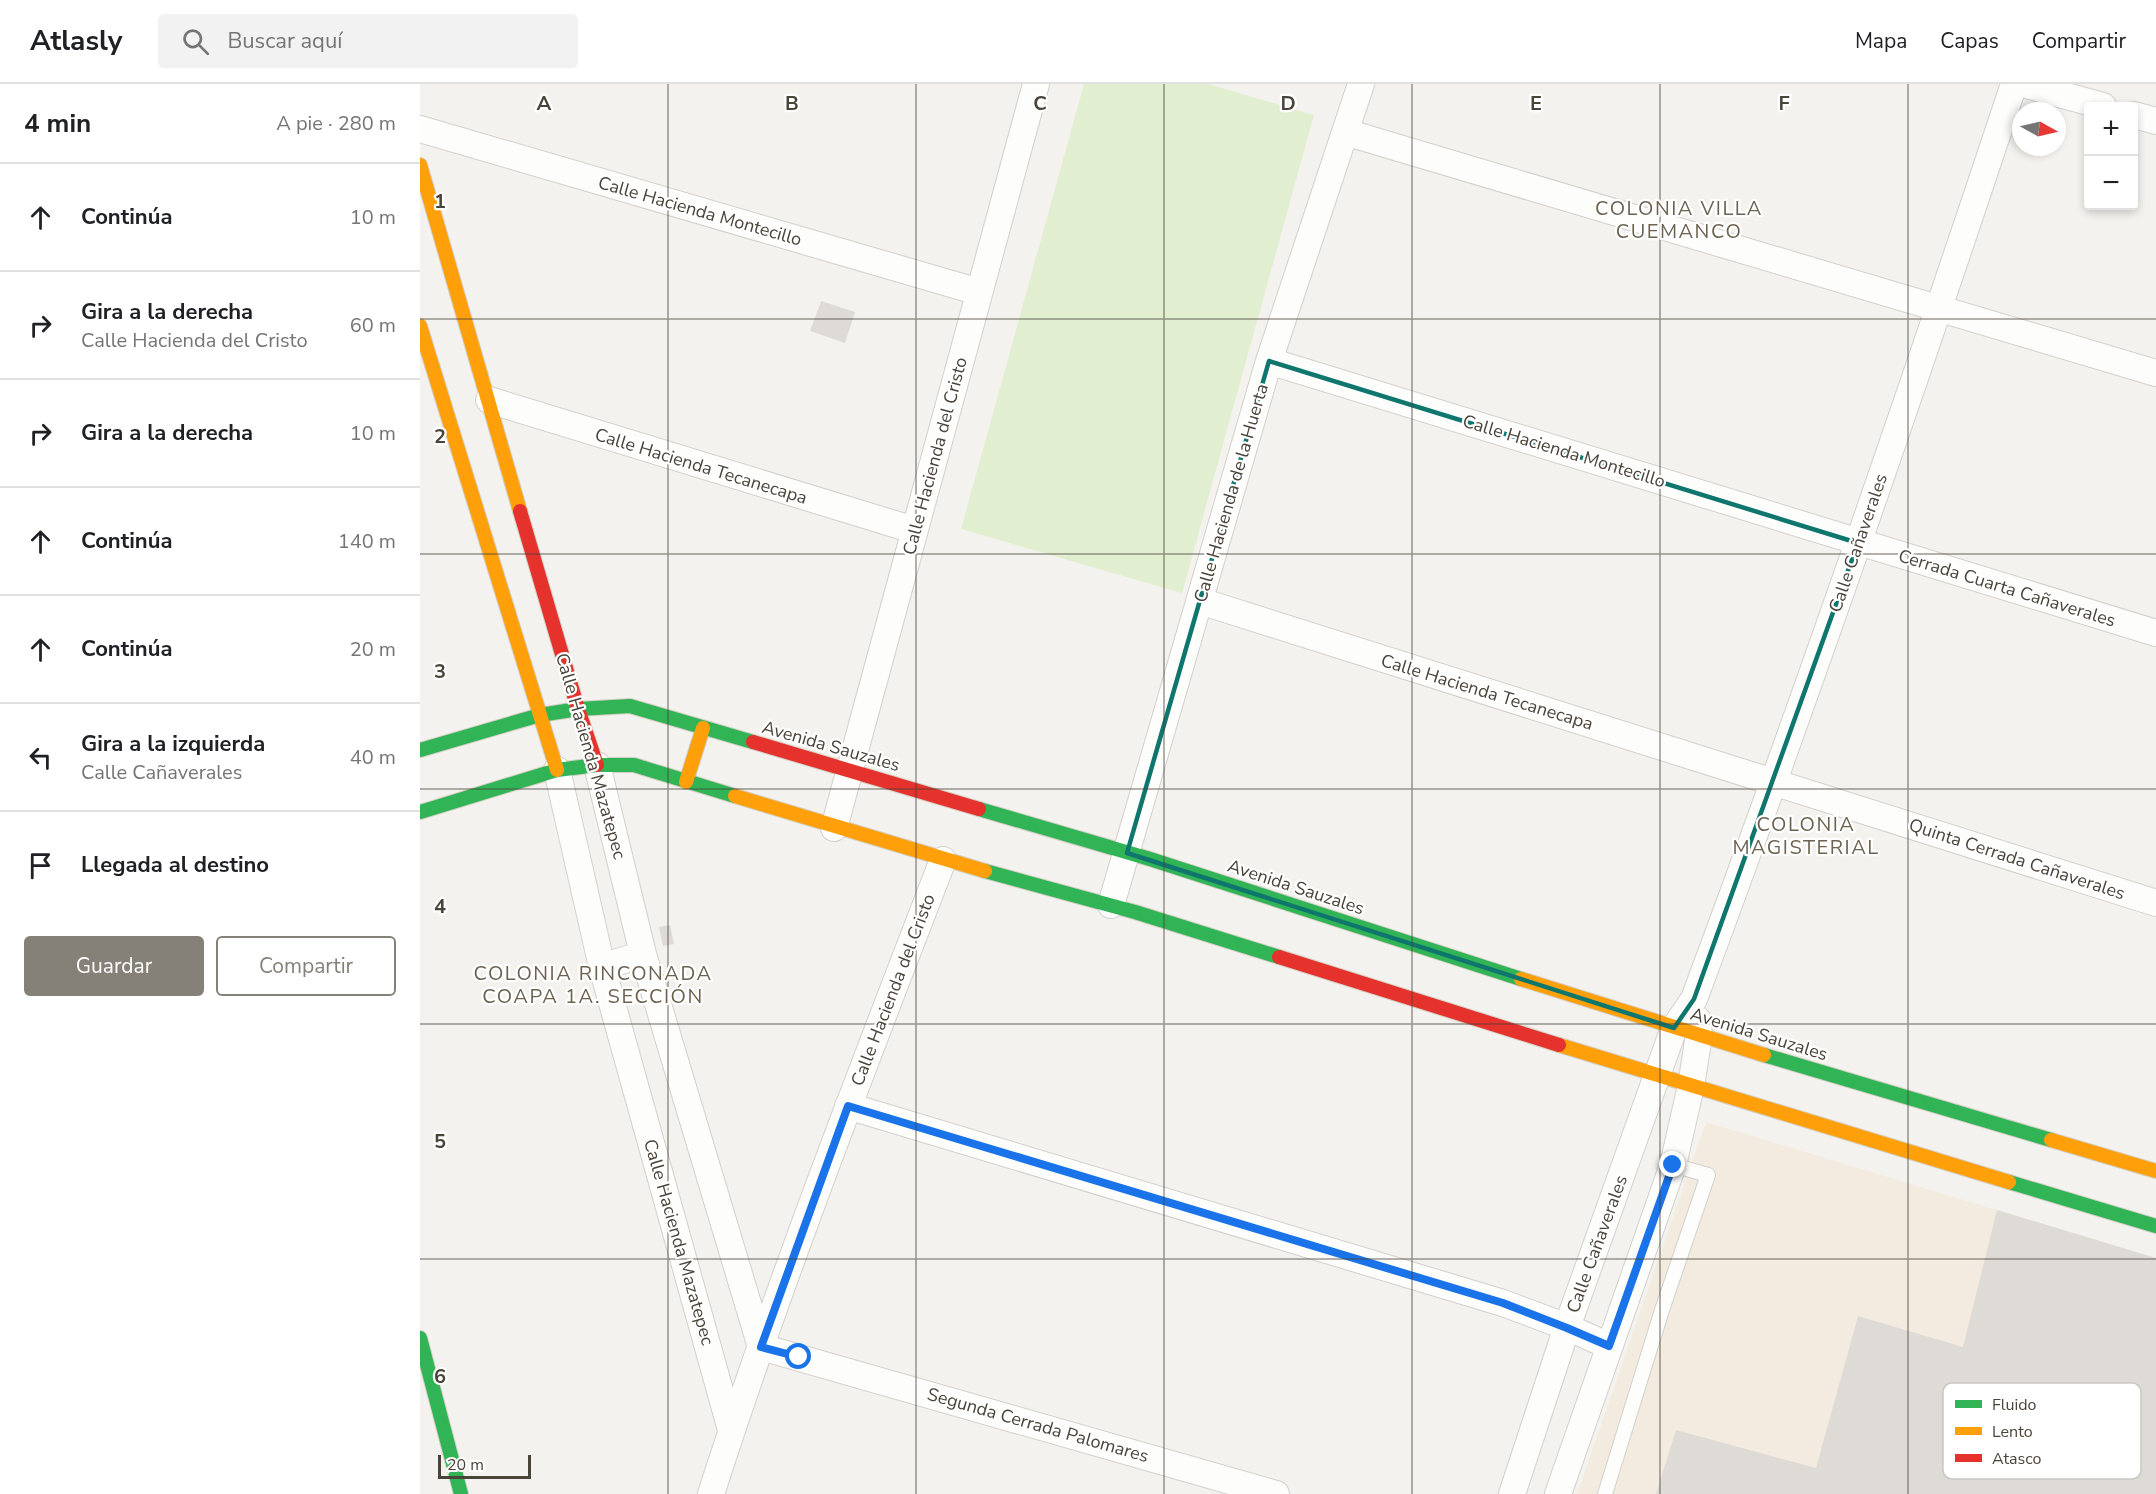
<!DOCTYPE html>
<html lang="es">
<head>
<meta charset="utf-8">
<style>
	body { margin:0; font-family:"Nunito Sans",sans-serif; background:#f2f2f2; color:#202124 }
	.controls { position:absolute; right:18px; top:18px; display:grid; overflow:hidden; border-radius:6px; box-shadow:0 3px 9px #0003 }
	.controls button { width:54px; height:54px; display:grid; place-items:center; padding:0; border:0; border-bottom:2px solid #e0e0e0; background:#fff; color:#202124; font:30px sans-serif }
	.compass { position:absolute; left:1592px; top:18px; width:54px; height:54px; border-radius:50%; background:#fff; box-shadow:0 3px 9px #0003; rotate:98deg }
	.scale { position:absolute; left:18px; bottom:15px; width:93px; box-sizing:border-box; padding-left:6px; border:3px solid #4b4439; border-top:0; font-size:16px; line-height:21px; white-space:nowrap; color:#4b4439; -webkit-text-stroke:4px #fff; paint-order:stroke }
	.stop { position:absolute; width:18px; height:18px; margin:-14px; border:4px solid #1a73e8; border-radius:50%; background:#fff }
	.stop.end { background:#1a73e8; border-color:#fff; box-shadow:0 2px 6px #0008 }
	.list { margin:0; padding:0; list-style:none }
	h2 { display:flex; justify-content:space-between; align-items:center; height:78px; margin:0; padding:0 24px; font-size:26px }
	h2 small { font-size:20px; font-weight:400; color:#757577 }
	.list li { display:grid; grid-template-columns:39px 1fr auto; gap:18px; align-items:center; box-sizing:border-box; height:108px; padding:0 24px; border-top:2px solid #e0e0e0 }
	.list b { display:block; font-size:22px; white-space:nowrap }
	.list p { margin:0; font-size:20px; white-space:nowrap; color:#757577 }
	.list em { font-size:20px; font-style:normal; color:#757577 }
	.actions { display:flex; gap:12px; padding:18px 24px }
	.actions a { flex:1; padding:14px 0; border:2px solid #868178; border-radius:6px; text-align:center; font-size:21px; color:#868178 }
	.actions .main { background:#868178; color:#fff }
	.icon { flex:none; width:33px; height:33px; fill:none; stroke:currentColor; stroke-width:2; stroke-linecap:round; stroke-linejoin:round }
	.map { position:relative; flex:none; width:1736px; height:1410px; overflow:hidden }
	header { display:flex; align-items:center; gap:36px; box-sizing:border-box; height:84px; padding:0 30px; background:#fff; border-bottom:2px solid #e0e0e0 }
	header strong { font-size:28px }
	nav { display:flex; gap:33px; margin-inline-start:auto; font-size:21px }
	.search { width:420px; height:54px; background:#f2f2f2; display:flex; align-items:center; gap:15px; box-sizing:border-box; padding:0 21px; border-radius:6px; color:#757577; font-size:22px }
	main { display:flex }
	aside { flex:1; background:#fff }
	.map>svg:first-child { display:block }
	.commercial { fill:#f3ebdf }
	.green { fill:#e1eecf }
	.building { fill:#dedbd6 }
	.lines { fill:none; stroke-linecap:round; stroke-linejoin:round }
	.lane-casing { stroke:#d2d0cb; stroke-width:16 }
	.street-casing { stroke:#d2d0cb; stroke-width:28 }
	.fast-casing { stroke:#d3cfc5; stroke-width:16 }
	.slow-casing { stroke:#d3cfc5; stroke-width:16 }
	.jam-casing { stroke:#d3cfc5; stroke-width:16 }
	.lane { stroke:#fdfdfc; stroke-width:14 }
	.street { stroke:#fdfdfc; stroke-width:26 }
	.fast { stroke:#30b455; stroke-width:14 }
	.slow { stroke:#ff9f0a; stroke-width:14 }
	.jam { stroke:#e5322d; stroke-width:14 }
	.route { stroke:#1a73e8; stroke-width:8 }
	.marked { fill:none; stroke:#0f766e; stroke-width:4.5; stroke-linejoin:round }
	.grid { fill:none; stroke:#4b4439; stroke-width:1.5; stroke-opacity:0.55 }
	.labels { text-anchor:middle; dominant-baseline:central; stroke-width:4.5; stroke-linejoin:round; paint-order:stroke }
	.street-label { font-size:18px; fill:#4b4439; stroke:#fff }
	.neighbourhood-label { font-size:20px; letter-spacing:1.5px; fill:#6e6250; stroke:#fff }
	.key { fill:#fff; stroke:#c9c7c4; stroke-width:1.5 }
	.key-label { font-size:16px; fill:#4b4439 }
	.grid-label { font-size:20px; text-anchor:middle; font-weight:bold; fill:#4b4439; stroke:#fff; stroke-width:4.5; stroke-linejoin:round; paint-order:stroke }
</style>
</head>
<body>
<header>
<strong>Atlasly</strong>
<div class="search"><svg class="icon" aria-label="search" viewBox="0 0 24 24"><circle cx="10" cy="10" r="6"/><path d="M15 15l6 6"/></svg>Buscar aquí</div>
<nav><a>Mapa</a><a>Capas</a><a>Compartir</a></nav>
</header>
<main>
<aside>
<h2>4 min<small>A pie · 280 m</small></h2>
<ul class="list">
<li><svg class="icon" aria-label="ahead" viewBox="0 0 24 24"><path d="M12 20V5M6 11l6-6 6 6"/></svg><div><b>Continúa</b></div><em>10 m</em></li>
<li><svg class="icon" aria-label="right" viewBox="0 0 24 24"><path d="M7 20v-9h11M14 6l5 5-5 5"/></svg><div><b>Gira a la derecha</b><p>Calle Hacienda del Cristo</p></div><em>60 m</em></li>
<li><svg class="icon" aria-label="right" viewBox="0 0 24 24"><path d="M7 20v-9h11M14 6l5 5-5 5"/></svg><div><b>Gira a la derecha</b></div><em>10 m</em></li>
<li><svg class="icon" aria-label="ahead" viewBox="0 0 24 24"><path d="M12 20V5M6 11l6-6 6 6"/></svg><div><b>Continúa</b></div><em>140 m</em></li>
<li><svg class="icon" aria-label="ahead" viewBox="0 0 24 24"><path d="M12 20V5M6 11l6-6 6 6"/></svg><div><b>Continúa</b></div><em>20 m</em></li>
<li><svg class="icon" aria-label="left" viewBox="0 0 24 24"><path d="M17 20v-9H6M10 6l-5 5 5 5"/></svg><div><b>Gira a la izquierda</b><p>Calle Cañaverales</p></div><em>40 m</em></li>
<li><svg class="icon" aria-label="arrive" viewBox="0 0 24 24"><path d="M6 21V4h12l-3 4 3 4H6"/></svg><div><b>Llegada al destino</b></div></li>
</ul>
<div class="actions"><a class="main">Guardar</a><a>Compartir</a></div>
</aside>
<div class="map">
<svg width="1736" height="1410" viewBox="0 0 1736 1410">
	<rect width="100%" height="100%" fill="#f4f2ee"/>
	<path class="commercial" d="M1286,1038L1736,1174V1410H1157Z"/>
	<path class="green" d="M664,0H788L894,31L762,509L541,445Z"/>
	<path class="building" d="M401,217L435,228L425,259L390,247Z
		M250,841L254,860L243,862L239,843Z
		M1577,1126L1736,1174V1410H1236L1256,1346L1396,1384L1438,1232L1543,1263Z"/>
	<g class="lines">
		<defs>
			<path id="lane" d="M1185,1410L1242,1226L1288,1091L1253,1081"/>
			<path id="street" d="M1603,0L1683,22
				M1714,31L1736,37
				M0,45L559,208
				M925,48L1736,289
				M849,277L1736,549
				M69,316L494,446
				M780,517L1736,819
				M177,681L223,870L341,1263L856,1410
				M137,686L182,883L311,1346
				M414,744L616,0
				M691,821L849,277L941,0
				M182,883L223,870
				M428,1022L1083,1219L1147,1243L1189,1262
				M291,1410C360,1196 442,986 523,776
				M1092,1410L1147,1243L1254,944L1274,915C1387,612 1492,307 1594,0
				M1138,1410L1253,1081L1271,1002L1279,951L1277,935"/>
			<path id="fast" d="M0,666L120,631L158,625L210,622L333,658
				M559,725L730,775L1101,895
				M0,728L137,686L177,681H214L315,712
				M565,787L715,828L859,873
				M1344,971L1631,1056
				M1589,1098L1736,1142
				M0,1254L41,1410"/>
			<path id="slow" d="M0,81L100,427
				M0,242L137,686
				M266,698L283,644
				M315,712L565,787
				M1101,895L1344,971
				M1139,961L1589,1098
				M1631,1056L1736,1087"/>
			<path id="jam" d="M100,427L158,625L177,681
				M333,658L559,725
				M859,873L1139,961"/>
		</defs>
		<use href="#lane" class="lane-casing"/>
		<use href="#street" class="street-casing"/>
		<use href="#fast" class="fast-casing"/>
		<use href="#slow" class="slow-casing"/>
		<use href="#jam" class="jam-casing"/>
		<use href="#lane" class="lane"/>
		<use href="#street" class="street"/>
		<use href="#fast" class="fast"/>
		<use href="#slow" class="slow"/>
		<use href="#jam" class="jam"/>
	</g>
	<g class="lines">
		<path class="route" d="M379,1273L341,1263L428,1022L1083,1219L1147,1244L1189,1262L1253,1081"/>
	</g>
	<path class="marked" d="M849,277L1438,459L1274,915L1254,944L707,769Z"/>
	<path class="grid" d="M248,0V1410M496,0V1410M744,0V1410M992,0V1410M1240,0V1410M1488,0V1410M0,235H1736M0,470H1736M0,705H1736M0,940H1736M0,1175H1736"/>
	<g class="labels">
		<g class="street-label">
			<text transform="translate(280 127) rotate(16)">Calle Hacienda Montecillo</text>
			<text transform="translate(1144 367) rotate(17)">Calle Hacienda Montecillo</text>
			<text transform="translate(515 372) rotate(-75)">Calle Hacienda del Cristo</text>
			<text transform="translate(281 382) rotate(17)">Calle Hacienda Tecanecapa</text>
			<text transform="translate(811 409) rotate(-74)">Calle Hacienda de la Huerta</text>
			<text transform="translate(1438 459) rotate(-71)">Calle Cañaverales</text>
			<text transform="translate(1587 504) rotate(17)">Cerrada Cuarta Cañaverales</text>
			<text transform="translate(1067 608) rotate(17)">Calle Hacienda Tecanecapa</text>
			<text transform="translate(411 662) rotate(16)">Avenida Sauzales</text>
			<text transform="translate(171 672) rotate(74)">Calle Hacienda Mazatepec</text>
			<text transform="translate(1597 775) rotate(18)">Quinta Cerrada Cañaverales</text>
			<text transform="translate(876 803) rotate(18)">Avenida Sauzales</text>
			<text transform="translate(473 906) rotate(-69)">Calle Hacienda del Cristo</text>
			<text transform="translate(1339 950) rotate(17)">Avenida Sauzales</text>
			<text transform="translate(259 1158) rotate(74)">Calle Hacienda Mazatepec</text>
			<text transform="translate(1177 1160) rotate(-70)">Calle Cañaverales</text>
			<text transform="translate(618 1341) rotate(16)">Segunda Cerrada Palomares</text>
		</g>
		<g class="neighbourhood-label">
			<text x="1259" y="124">COLONIA VILLA<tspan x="1259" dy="23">CUEMANCO</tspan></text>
			<text x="1386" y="740">COLONIA<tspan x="1386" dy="23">MAGISTERIAL</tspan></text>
			<text x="173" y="889">COLONIA RINCONADA<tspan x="173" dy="23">COAPA 1A. SECCIÓN</tspan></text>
		</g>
	</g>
	<rect x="1523" y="1299" width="198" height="96" rx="9" class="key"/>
	<rect x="1535" y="1316" width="27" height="8" fill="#30b455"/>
	<rect x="1535" y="1343" width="27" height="8" fill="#ff9f0a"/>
	<rect x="1535" y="1370" width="27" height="8" fill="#e5322d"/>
	<g class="key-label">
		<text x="1572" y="1326">Fluido</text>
		<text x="1572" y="1353">Lento</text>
		<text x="1572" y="1380">Atasco</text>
	</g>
	<g class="grid-label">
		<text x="124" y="26">A</text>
		<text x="372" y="26">B</text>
		<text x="620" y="26">C</text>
		<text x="868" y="26">D</text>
		<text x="1116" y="26">E</text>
		<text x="1364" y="26">F</text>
		<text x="20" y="124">1</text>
		<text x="20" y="359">2</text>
		<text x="20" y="594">3</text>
		<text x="20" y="829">4</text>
		<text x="20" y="1064">5</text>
		<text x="20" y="1299">6</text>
	</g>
</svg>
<div class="controls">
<button>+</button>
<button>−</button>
</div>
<svg class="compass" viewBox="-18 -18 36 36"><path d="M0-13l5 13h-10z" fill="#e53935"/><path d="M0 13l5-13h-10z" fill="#757577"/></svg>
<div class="scale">20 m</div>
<div class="stop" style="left:379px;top:1273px"></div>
<div class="stop end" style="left:1253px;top:1081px"></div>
</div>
</main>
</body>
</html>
